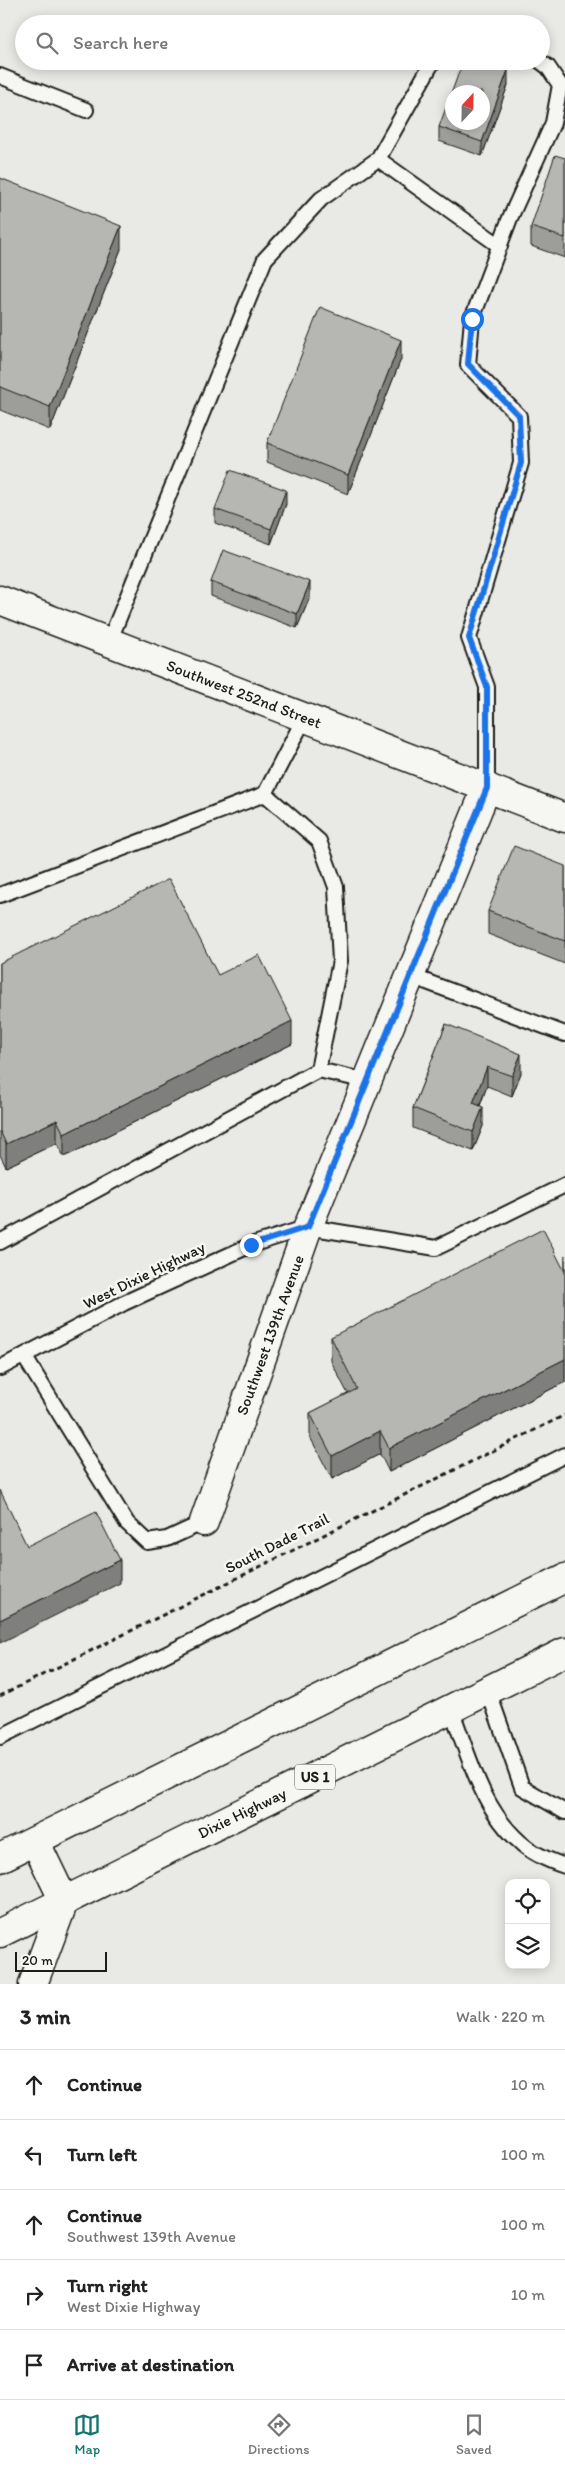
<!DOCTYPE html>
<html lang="en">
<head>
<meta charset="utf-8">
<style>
	body { margin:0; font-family:Itim,sans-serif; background:#f2f2f2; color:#222 }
	.controls { position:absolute; right:15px; bottom:15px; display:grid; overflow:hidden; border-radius:10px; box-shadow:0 2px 12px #0003 }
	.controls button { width:45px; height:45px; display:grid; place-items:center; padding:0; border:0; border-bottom:1px solid #e0e0e0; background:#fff; color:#222; font:25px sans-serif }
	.compass { position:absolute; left:445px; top:85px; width:45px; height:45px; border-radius:50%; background:#fff; box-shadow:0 2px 12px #0003; rotate:22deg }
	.scale { position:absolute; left:15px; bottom:12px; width:92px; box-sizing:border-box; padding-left:5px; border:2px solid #1c1c1c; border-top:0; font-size:14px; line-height:18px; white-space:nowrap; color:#1c1c1c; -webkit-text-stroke:4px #f6f6f2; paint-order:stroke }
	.stop { position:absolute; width:15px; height:15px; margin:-11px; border:4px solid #1a73e8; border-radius:50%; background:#fff }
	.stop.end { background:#1a73e8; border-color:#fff; box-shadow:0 1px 5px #0008 }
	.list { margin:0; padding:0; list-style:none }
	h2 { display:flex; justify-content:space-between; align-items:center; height:65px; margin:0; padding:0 20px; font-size:21px }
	h2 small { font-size:16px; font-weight:400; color:#767676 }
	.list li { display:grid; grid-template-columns:32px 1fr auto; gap:15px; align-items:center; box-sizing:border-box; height:70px; padding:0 20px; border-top:1px solid #e0e0e0 }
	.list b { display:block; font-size:19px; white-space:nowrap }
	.list p { margin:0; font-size:16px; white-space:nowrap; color:#767676 }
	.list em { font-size:16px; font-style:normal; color:#767676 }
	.icon { flex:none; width:28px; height:28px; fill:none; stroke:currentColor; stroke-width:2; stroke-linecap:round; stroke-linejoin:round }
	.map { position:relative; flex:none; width:565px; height:1984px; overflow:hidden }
	.search { position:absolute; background:#fff; box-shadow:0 2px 12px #0003; left:15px; right:15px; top:15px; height:55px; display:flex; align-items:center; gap:12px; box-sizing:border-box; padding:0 18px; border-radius:28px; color:#767676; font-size:19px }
	.sheet { height:415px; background:#fff }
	nav { display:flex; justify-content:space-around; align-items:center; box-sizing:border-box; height:70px; border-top:1px solid #e0e0e0; background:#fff; font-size:14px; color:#767676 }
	nav a { display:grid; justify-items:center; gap:2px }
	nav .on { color:#0f766e }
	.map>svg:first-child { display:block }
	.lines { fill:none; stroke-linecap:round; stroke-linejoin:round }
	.service-casing { stroke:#1c1c1c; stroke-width:18 }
	.minor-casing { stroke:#1c1c1c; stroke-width:31 }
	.tertiary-casing { stroke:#1c1c1c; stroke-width:31 }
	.trunk-casing { stroke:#1c1c1c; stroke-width:31 }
	.path { stroke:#1c1c1c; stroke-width:3; stroke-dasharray:5 4; stroke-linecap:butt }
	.service { stroke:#f6f6f2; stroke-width:14 }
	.minor { stroke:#f6f6f2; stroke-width:28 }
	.tertiary { stroke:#f6f6f2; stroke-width:28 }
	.trunk { stroke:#f6f6f2; stroke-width:28 }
	.wall { fill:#9d9d9a; stroke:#1c1c1c }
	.shaded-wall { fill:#7f7f7d; stroke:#1c1c1c }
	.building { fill:#b6b6b3; stroke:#1c1c1c; fill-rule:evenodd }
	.route { stroke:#1a73e8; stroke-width:6 }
	.labels { text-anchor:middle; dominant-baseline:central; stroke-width:5; stroke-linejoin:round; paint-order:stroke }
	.shield { fill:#f6f6f2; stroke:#5d5d5c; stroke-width:1 }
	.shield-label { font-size:15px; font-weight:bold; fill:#1c1c1c }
	.street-label { font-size:16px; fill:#1c1c1c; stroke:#f6f6f2 }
</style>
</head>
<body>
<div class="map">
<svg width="565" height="1984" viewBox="0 0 565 1984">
	<rect width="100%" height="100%" fill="#e9e9e5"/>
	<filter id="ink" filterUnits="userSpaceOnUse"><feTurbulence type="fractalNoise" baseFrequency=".02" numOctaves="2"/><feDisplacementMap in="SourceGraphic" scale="10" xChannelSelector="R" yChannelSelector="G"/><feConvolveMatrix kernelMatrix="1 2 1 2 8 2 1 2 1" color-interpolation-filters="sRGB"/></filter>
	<g filter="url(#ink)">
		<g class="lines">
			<defs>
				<path id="service" d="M0,76L86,110
					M378,159L500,246
					M109,642L265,259L321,199L378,159L433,61
					M487,787V687L469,638L521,463L519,416L468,365L472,319L510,218L553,123L560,85L548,67L540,61
					M265,794L319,841L336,887L340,961L318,1070
					M0,895L265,794L305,717
					M411,976L565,1034
					M0,1242L318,1070L367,1081
					M24,1356L127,1523L147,1542L167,1539L204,1522
					M0,1368L124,1303L251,1245L308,1227L436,1248L565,1185
					M488,1690L522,1787L565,1812
					M451,1709C469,1756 482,1810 521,1843C533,1854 550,1861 565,1866
					M0,1737L565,1455"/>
				<path id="minor" d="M204,1522L308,1227L487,787
					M33,1984L64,1901L35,1841"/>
				<path id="tertiary" d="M0,600L565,818"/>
				<path id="trunk" d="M0,1858L565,1578
					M0,1933L565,1652"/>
			</defs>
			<use href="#service" class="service-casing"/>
			<use href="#minor" class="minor-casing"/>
			<use href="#tertiary" class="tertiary-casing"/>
			<use href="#trunk" class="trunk-casing"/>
			<path class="path" d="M0,1696L565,1415"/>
			<use href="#service" class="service"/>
			<use href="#minor" class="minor"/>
			<use href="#tertiary" class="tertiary"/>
			<use href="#trunk" class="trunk"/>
		</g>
		<path class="wall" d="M508,85L482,156L439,141V127Z
			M565,158V258L531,246V227Z
			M0,178L121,249L50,430L0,410Z
			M401,359L348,494L267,462V443Z
			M286,504L271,544L215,523V509Z
			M211,582L310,597L297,628L211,596Z
			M565,866V964L488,934V911Z
			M0,963L218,975L292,1044L64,1157L57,1143L6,1167L0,1155Z
			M446,1024L521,1073L512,1096L487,1086L480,1106L483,1126L473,1151L413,1128V1108Z
			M565,1255V1382L389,1472L380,1454L332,1479L310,1437V1413L348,1394L331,1361V1337L565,1272Z"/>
		<path class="shaded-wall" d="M508,70V85L482,156V142Z
			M121,226V249L50,430V407Z
			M401,340V359L348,494V475Z
			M286,490V504L271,544V529Z
			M310,582V597L297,628V614Z
			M292,1021V1044L64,1157V1134Z
			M521,1054V1073L512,1096V1076Z
			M487,1067V1086L473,1122V1103Z
			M483,1107V1126L473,1151V1132Z
			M57,1120V1143L6,1167V1144Z
			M565,1359V1382L389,1472V1448Z
			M380,1431V1454L332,1479V1456Z
			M120,1560V1583L0,1643V1620Z"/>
		<path class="building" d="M463,61H483L508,70L482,142L439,127ZM452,92H482V122H452Z
			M555,155L565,158V238L531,227Z
			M0,178L121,226L50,407L0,387Z
			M320,307L401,340L348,475L267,443Z
			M230,470L286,490L271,529L215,509Z
			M223,550L310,582L297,614L211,582Z
			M514,846L565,866V941L488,911Z
			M169,879L218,975L259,955L292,1021L64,1134L57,1120L6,1144L0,1131V963Z
			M446,1024L521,1054L512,1076L487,1067L473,1103L483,1107L473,1132L413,1108Z
			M543,1229L565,1272V1359L389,1448L380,1431L332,1456L310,1413L357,1389L331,1337Z
			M0,1490L27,1546L96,1512L120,1560L0,1620Z"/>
	</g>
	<g class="lines" filter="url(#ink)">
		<path class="route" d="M251,1245L308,1227L487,788V687L469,638L521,463L519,416L468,364L472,319"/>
	</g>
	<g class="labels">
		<rect class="shield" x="295" y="1764.5" width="40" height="25" rx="4"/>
		<g class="shield-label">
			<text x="315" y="1777">US 1</text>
		</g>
		<g class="street-label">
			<text transform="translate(244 694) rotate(21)">Southwest 252nd Street</text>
			<text transform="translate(144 1275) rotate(-26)">West Dixie Highway</text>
			<text transform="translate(270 1335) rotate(-70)">Southwest 139th Avenue</text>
			<text transform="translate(277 1543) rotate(-27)">South Dade Trail</text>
			<text transform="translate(242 1813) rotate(-26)">Dixie Highway</text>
		</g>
	</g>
</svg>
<div class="controls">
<button><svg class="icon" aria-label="locate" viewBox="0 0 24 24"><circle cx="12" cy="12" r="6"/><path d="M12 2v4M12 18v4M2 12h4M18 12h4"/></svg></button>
<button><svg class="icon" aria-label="layers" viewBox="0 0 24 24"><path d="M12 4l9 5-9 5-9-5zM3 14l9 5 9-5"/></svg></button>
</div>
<svg class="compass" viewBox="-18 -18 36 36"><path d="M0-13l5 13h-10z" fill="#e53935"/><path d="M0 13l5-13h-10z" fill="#767676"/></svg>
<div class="scale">20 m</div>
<div class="stop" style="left:472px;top:319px"></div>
<div class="stop end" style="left:251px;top:1245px"></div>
<div class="search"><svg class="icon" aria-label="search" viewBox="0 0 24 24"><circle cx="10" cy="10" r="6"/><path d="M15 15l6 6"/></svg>Search here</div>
</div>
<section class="sheet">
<h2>3 min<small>Walk · 220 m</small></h2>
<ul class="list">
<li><svg class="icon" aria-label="ahead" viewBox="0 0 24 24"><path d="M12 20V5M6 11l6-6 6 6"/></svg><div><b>Continue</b></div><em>10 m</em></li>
<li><svg class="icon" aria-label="left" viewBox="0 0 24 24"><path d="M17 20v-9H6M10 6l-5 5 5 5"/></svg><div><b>Turn left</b></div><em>100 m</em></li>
<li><svg class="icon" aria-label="ahead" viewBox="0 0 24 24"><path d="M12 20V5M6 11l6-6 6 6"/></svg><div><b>Continue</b><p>Southwest 139th Avenue</p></div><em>100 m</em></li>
<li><svg class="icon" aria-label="right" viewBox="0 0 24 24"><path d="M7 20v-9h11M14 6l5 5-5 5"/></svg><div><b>Turn right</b><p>West Dixie Highway</p></div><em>10 m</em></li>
<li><svg class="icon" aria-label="arrive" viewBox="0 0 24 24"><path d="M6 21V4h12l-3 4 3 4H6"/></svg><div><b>Arrive at destination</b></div></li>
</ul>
</section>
<nav>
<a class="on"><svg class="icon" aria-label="map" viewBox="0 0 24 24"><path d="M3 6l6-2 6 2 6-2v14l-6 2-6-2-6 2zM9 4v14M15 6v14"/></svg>Map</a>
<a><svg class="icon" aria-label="directions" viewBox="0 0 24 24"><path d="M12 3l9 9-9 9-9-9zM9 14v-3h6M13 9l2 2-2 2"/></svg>Directions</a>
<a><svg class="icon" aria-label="saved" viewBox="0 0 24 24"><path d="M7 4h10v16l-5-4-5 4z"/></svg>Saved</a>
</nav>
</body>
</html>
